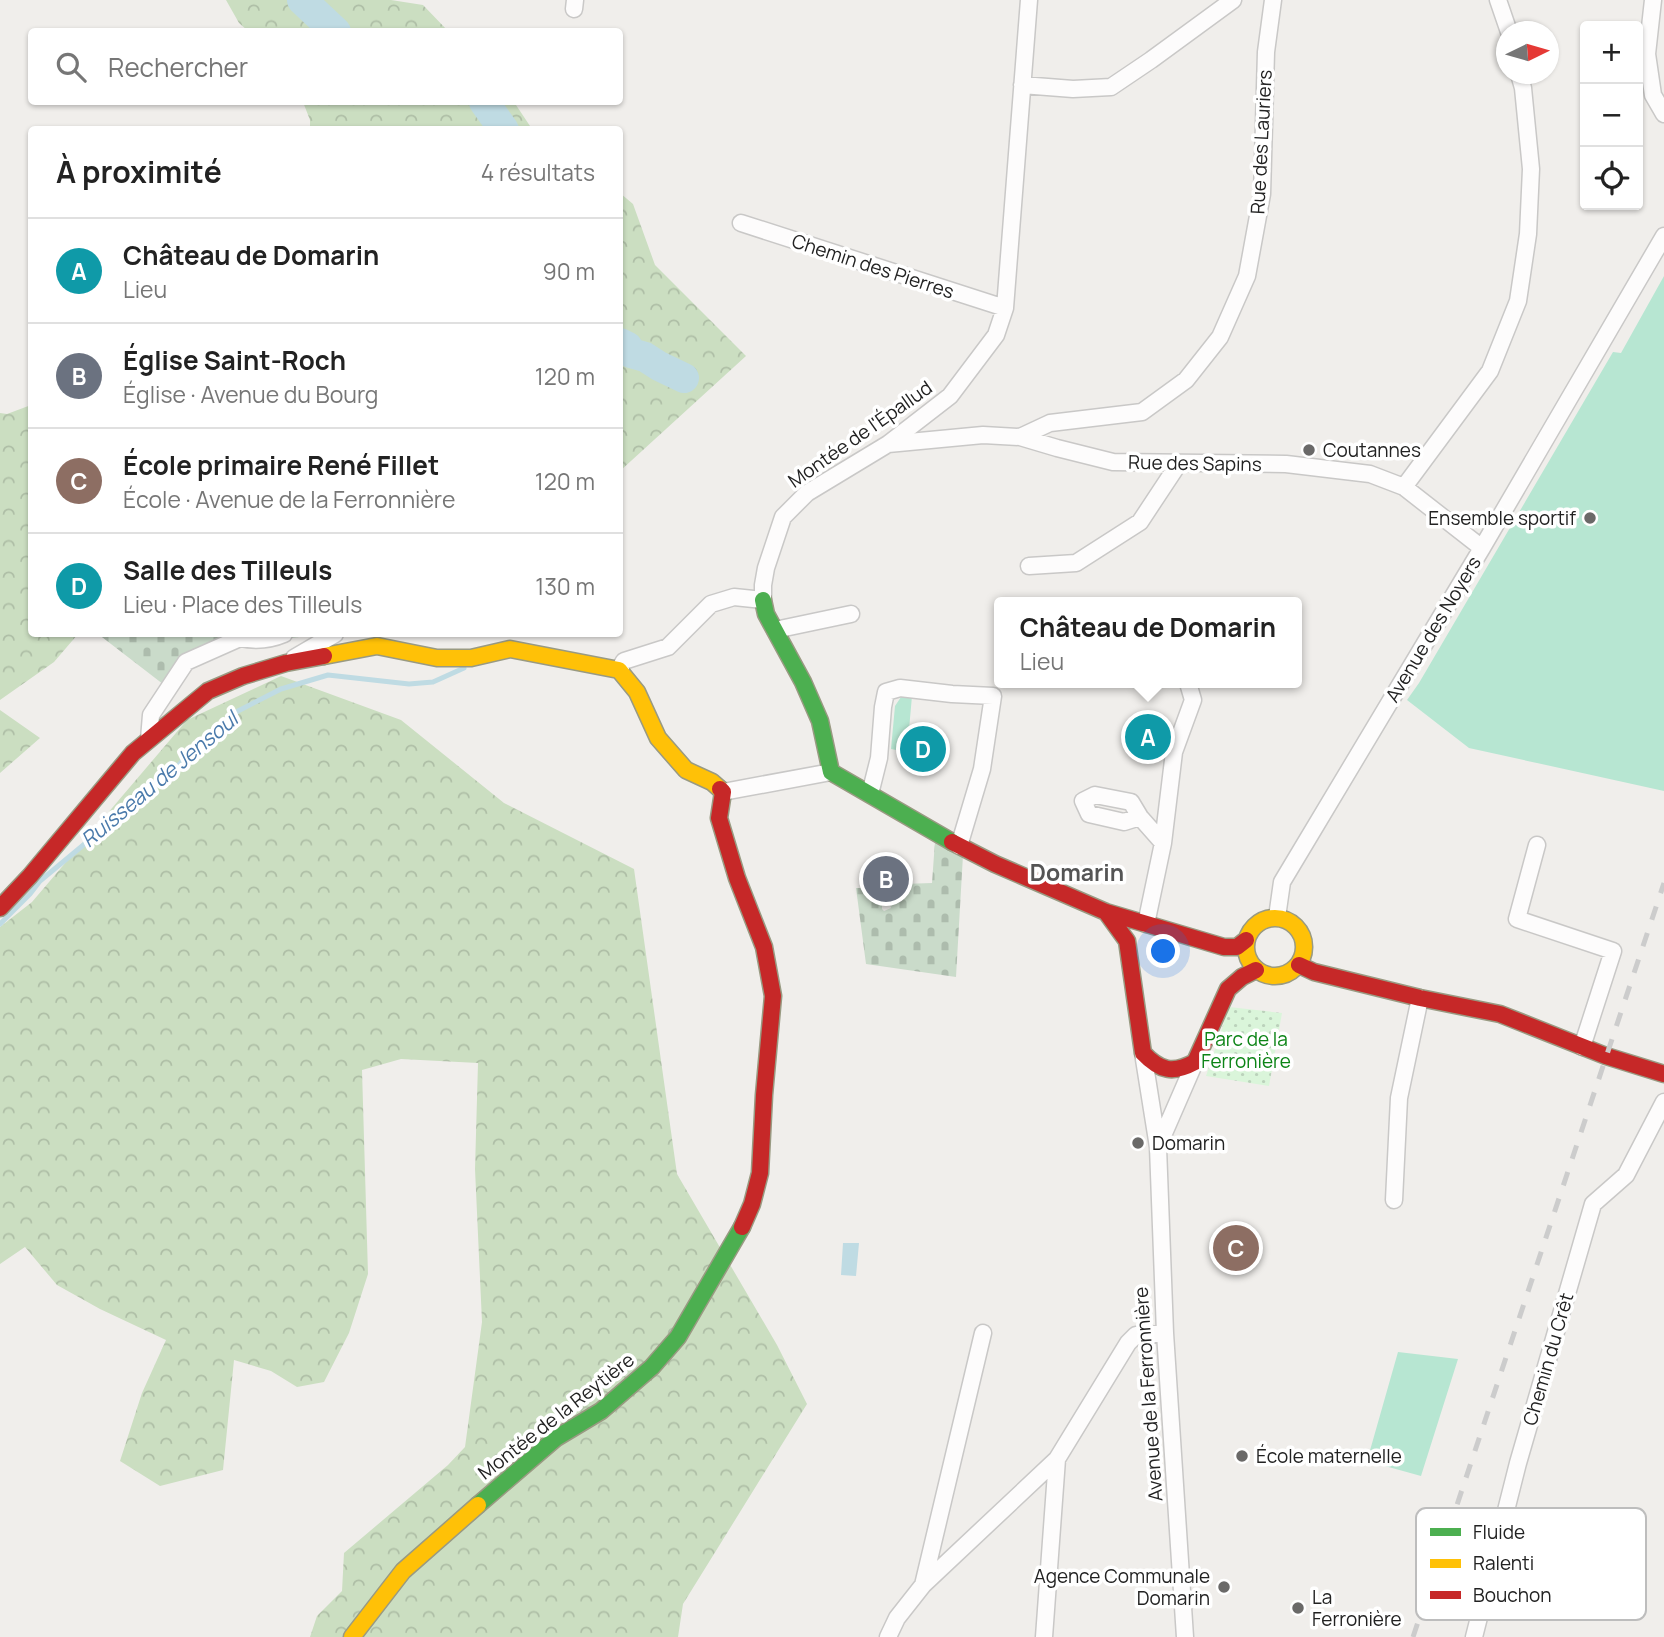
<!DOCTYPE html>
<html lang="fr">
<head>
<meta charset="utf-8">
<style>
	body { margin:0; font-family:Manrope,sans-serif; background:#f2f2f2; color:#222 }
	.controls { position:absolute; right:21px; top:21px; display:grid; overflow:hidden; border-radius:7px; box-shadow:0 2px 5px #0004 }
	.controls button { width:63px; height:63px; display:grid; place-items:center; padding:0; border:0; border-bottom:2px solid #e0e0e0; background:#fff; color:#222; font:35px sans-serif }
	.compass { position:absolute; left:1496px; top:21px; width:63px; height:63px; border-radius:50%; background:#fff; box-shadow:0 2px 5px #0004; rotate:85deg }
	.you { position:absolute; left:1164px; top:952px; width:24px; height:24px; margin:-18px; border:5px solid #fff; border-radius:50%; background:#1a73e8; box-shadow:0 0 0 10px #1a73e833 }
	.badge { display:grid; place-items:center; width:46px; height:46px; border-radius:50%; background:#6a6968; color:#fff; font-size:23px; font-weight:700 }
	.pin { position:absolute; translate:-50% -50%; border:4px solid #fff; box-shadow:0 2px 7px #0006 }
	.popup { position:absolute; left:994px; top:597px; width:308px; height:91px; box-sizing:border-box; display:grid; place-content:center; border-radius:7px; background:#fff; filter:drop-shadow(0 2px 5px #0005); font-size:23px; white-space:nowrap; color:#767676 }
	.popup b { font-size:26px; color:#222 }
	.popup::after { content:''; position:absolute; left:50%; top:100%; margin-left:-14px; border:14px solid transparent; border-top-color:#fff }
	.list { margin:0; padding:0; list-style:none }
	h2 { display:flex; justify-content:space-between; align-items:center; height:91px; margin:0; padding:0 28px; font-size:30px }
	h2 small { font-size:23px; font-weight:400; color:#767676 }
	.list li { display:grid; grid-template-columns:46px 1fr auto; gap:21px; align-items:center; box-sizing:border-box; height:105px; padding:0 28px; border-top:2px solid #e0e0e0 }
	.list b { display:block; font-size:26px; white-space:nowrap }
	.list p { margin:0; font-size:23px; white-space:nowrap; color:#767676 }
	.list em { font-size:23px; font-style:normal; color:#767676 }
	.icon { flex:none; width:38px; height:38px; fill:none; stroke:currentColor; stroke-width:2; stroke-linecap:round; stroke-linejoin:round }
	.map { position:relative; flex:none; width:1664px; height:1637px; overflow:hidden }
	.search { position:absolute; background:#fff; box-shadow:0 2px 5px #0004; left:28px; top:28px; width:595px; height:77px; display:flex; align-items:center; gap:18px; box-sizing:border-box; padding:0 24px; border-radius:7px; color:#767676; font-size:26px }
	.panel { position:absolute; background:#fff; box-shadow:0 2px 5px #0004; left:28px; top:126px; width:595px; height:511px; border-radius:7px }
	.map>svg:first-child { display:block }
	.forest { fill:url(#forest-crowns) }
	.cemetery { fill:url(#cemetery-stones) }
	.park { fill:url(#park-dots) }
	.pitch { fill:#b7e6d2 }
	.water { fill:#bfdbe3 }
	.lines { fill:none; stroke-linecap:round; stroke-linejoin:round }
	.stream { stroke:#bfdbe3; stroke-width:5 }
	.river { stroke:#bfdbe3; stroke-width:30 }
	.street-casing { stroke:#c9c8c7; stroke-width:19 }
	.fast-casing { stroke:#999a82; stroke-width:19 }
	.slow-casing { stroke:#999a82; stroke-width:19 }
	.jam-casing { stroke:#999a82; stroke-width:19 }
	.street { stroke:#fdfcfc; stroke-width:16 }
	.fast { stroke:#4caf50; stroke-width:16 }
	.slow { stroke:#ffc107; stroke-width:16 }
	.jam { stroke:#c62828; stroke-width:16 }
	.rail { stroke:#ccc; stroke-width:5; stroke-dasharray:14 14; stroke-linecap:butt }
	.poi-dot { fill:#6a6968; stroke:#fff; stroke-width:2.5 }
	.labels { text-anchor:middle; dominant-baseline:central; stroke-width:7; stroke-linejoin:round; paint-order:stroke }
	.street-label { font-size:19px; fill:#222; stroke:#fff }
	.poi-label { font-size:19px; fill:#222; stroke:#fff; text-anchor:start }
	.park-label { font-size:19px; fill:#0c8416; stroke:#fff }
	.water-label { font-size:21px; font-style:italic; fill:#4a7aab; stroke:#fff }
	.quarter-label { font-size:23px; font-weight:bold; fill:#555; stroke:#fff }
	.key { fill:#fff; stroke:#bdbdbd; stroke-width:2 }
	.key-label { font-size:19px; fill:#222 }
</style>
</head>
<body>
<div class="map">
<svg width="1664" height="1637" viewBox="0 0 1664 1637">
	<defs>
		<pattern id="forest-crowns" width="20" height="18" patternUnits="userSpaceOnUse" patternTransform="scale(1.75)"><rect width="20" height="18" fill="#cbdec1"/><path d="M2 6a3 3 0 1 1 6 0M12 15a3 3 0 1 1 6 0" fill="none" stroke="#aebea6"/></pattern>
		<pattern id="cemetery-stones" width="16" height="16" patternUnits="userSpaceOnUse" patternTransform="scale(1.75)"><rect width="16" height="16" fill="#cadbca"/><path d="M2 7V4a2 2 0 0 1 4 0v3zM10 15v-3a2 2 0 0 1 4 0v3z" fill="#adbcad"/></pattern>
		<pattern id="park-dots" width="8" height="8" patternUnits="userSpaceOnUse" patternTransform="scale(1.75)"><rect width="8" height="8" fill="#daf5da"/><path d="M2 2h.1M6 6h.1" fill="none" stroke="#bbd2bb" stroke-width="1.8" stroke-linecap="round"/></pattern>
	</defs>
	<rect width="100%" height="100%" fill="#f0eeeb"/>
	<path class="forest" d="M226,0H391L423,5L448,31H248L239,23Z
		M303,102H514L532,129H310V120Z
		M620,193L633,204L655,265L746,356L620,471Z
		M31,405L32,634H78L54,662L0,700V413L7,414Z
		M281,676L401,720L504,803L634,869L677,1174L777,1345L807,1404L683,1604L678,1637H310L317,1616L342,1591L344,1553L448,1465L465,1447L482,1322L475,1169L478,1063L401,1059L362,1070L368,1274L349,1333L324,1382L297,1387L271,1371L234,1360L223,1470L160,1486L120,1461L142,1393L166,1340L100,1309L57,1285L25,1247L0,1264V927L32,902L187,720Z
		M0,710L40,738L0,773Z"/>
	<path class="cemetery" d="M98,634H313L305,636L236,647L197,662L184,676L172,691Z
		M935,841L963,855L956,977L866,964L856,888H868V896H877V899L882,904V909L884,911L891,908L890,904L897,896H903V884L932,883Z"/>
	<path class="park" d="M1229,1007L1282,1013L1269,1086L1206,1076Z"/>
	<path class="pitch" d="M1664,276V791L1469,748L1407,700L1419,683L1613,352L1621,353Z
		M912,696L907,752L891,749L895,706L901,697Z
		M1398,1352L1458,1359L1421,1476L1367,1461Z"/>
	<path class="water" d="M843,1243H859L856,1276L841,1275Z"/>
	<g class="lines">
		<path class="stream" d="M0,924L30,894L40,881L175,769L204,738L238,711L281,689L328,675L409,684L433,682L464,668"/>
		<path class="river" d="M302,0L336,32
			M484,102L504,130
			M620,343L628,347L631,353L645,357L659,366L684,378"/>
		<defs>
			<path id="street" d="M1498,0L1509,32
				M1653,0L1647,54L1653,95L1664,114
				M574,9L575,0
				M1022,85L1073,89L1111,87L1151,60L1233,0
				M741,223L1005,308
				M1020,437L1050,423L1142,412L1186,380L1220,337L1247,276L1262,194L1266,52L1273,0
				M888,444L983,435L1020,437L1057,448L1113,462L1286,464L1370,474L1404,487L1482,548
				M1404,487L1490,371L1518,301L1528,234L1531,169L1523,88L1519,74
				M1029,566L1076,563L1140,522L1179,463
				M775,630L851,614
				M240,638C255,641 270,640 284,634
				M294,658L335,634
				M619,670L624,661L668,647L711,604L734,597L763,600V585L766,568L783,517L807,493L888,444L950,396L996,335L1005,308L1029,0
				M149,739L151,715L186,662L240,638L247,634
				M723,792L831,772
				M870,794L879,758L883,707L886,692L900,688L952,694L993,696L982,769L959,846
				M1140,817L1131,802L1095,795L1083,801L1089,814L1124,822L1140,817L1163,843L1146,924
				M1163,843L1174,752L1193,700L1188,683
				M1537,845L1517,919L1613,951L1582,1047
				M1277,917L1282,882L1482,548L1664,236
				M1143,1053L1158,1147L1165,1333L1185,1637
				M1158,1147L1195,1062
				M1394,1200L1399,1098L1420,998
				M923,1585L983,1333
				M888,1637L897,1618L923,1585L1057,1459L1128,1343L1136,1335L1165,1333
				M1044,1637L1057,1459
				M1474,1637L1518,1463L1593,1204L1626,1175L1664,1102"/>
			<path id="fast" d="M763,600L766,614L803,682L820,721L831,772L952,842
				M478,1505L556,1438L601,1411L652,1367L678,1337L742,1227"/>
			<path id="slow" d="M324,656L377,646L437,658H471L510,649L619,670L637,692L658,738L686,770L712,782L720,789
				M1246 947a29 29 0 1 1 58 0a29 29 0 1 1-58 0Z
				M352,1637L403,1571L478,1505"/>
			<path id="jam" d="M720,789L723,792L719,818L737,878L764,947L773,996L764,1095L760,1173L752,1204L742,1227
				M952,842L995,864L1106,912L1224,947H1237L1246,940
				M0,908L30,876L133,753L208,691L243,676L286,663L324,656
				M1106,912L1127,941L1143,1053C1160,1071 1173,1074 1195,1062L1228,989L1242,977L1256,970
				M1299,965L1314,972L1420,998L1500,1014L1606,1056L1664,1074"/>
		</defs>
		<use href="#street" class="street-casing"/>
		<use href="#fast" class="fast-casing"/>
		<use href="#slow" class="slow-casing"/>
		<use href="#jam" class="jam-casing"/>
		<use href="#street" class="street"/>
		<use href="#fast" class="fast"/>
		<use href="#slow" class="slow"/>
		<use href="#jam" class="jam"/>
		<path class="rail" d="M1413,1637L1664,883"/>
	</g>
	<g class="poi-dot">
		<circle cx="1309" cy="450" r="7"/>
		<circle cx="1590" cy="518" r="7"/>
		<circle cx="1138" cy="1143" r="7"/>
		<circle cx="1242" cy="1456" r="7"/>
		<circle cx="1224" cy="1587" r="7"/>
		<circle cx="1298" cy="1608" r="7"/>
	</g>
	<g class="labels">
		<g class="street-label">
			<text transform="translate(1261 142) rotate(-87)">Rue des Lauriers</text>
			<text transform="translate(873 266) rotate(18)">Chemin des Pierres</text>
			<text transform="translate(860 434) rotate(-35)">Montée de l'Épallud</text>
			<text transform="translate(1195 463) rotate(1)">Rue des Sapins</text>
			<text transform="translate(1433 629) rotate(-59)">Avenue des Noyers</text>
			<text transform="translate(1548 1359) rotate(-74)">Chemin du Crêt</text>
			<text transform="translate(1148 1394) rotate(-94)">Avenue de la Ferronnière</text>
			<text transform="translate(556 1416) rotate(-38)">Montée de la Reytière</text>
		</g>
		<g class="poi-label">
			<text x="1323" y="450">Coutannes</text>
			<text x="1576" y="518" text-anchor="end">Ensemble sportif</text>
			<text x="1152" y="1143">Domarin</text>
			<text x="1256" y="1456">École maternelle</text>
			<text x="1210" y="1576" text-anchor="end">Agence Communale<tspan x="1210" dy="22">Domarin</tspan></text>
			<text x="1312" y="1597">La<tspan x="1312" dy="22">Ferronière</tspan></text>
		</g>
		<g class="park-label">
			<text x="1246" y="1039">Parc de la<tspan x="1246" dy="22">Ferronière</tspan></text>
		</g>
		<g class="water-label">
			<text transform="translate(159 779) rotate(-40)">Ruisseau de Jensoul</text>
		</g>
		<g class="quarter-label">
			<text x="1077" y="872">Domarin</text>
		</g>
	</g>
	<rect x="1416" y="1508" width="230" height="112" rx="10" class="key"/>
	<rect x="1430" y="1528" width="31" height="8" fill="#4caf50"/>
	<rect x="1430" y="1559" width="31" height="9" fill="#ffc107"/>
	<rect x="1430" y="1591" width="31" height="8" fill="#c62828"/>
	<g class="key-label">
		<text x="1473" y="1539">Fluide</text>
		<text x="1473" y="1570">Ralenti</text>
		<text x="1473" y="1602">Bouchon</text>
	</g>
</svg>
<div class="controls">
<button>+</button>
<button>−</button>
<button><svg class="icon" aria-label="locate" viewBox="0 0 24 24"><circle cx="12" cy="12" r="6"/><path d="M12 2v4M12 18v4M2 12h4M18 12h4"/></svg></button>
</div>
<svg class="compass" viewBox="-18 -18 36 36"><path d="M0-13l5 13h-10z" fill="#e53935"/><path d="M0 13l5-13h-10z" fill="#767676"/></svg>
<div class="you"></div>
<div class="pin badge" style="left:1148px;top:737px;background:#0f9aa8">A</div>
<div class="popup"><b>Château de Domarin</b>Lieu</div>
<div class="pin badge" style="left:886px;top:879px;background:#6b7280">B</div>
<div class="pin badge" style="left:1236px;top:1248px;background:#8d6e63">C</div>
<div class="pin badge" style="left:923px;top:749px;background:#0f9aa8">D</div>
<div class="search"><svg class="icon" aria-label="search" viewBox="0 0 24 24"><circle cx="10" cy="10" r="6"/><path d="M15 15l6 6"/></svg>Rechercher</div>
<section class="panel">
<h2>À proximité<small>4 résultats</small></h2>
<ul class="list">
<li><span class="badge" style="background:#0f9aa8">A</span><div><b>Château de Domarin</b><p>Lieu</p></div><em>90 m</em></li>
<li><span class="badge" style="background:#6b7280">B</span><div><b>Église Saint-Roch</b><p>Église · Avenue du Bourg</p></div><em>120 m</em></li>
<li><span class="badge" style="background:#8d6e63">C</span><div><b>École primaire René Fillet</b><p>École · Avenue de la Ferronnière</p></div><em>120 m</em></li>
<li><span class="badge" style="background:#0f9aa8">D</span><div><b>Salle des Tilleuls</b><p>Lieu · Place des Tilleuls</p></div><em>130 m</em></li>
</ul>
</section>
</div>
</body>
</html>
